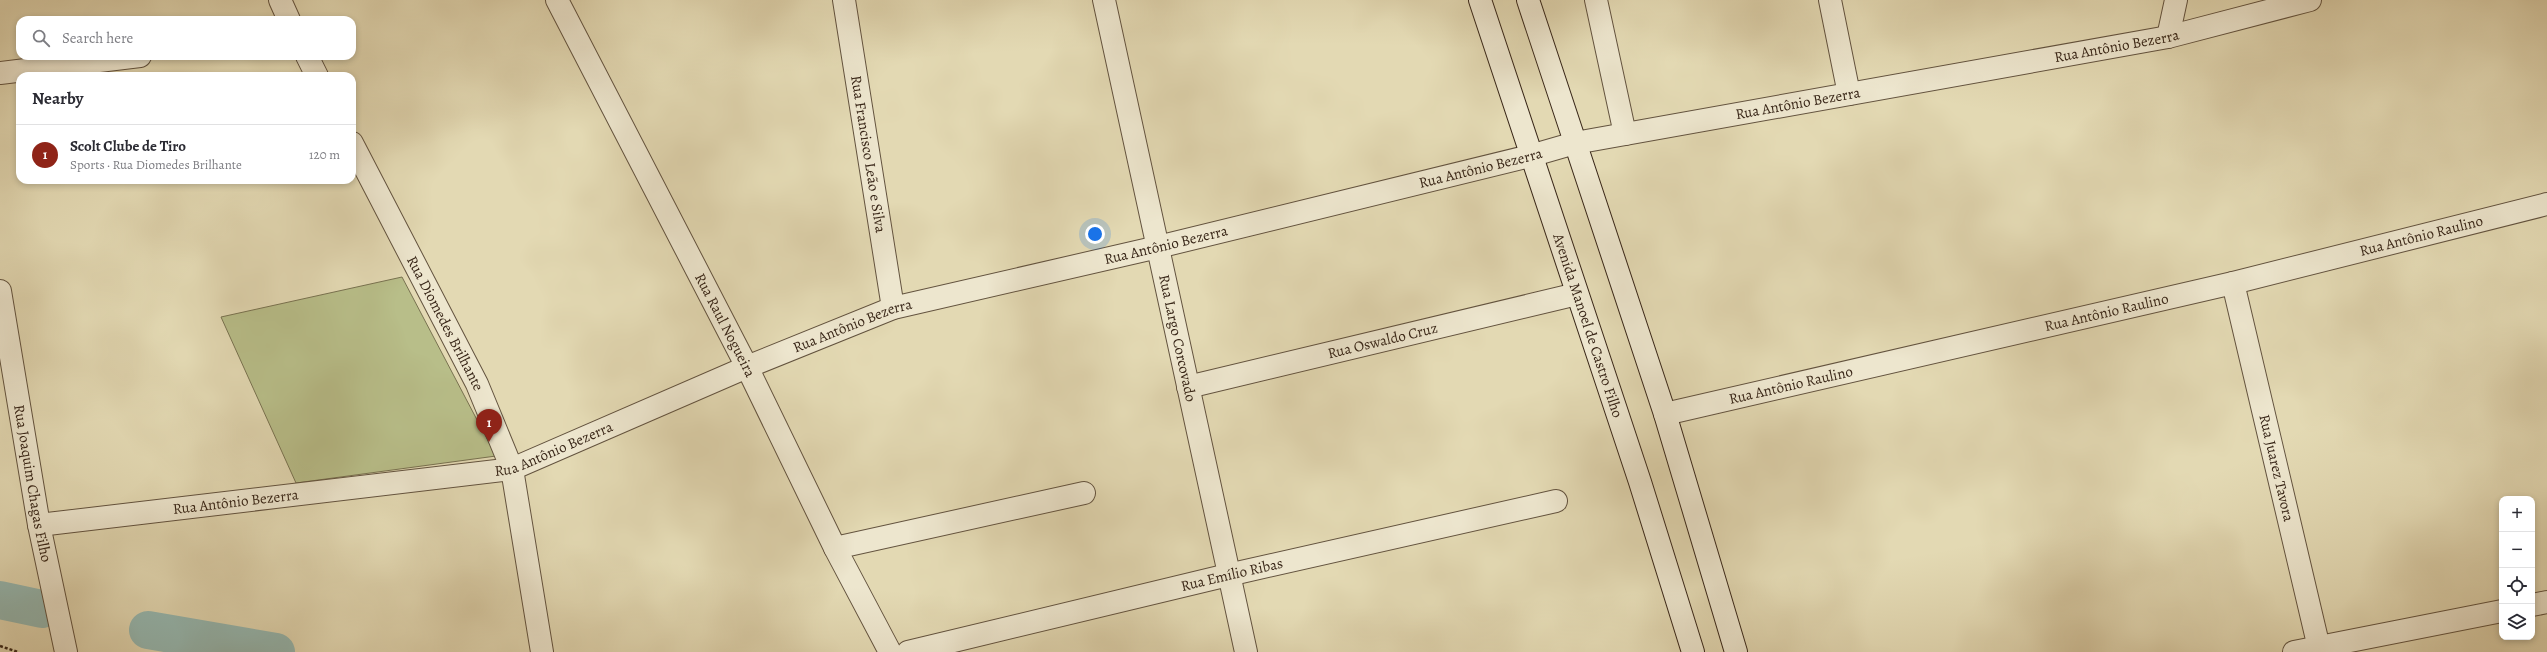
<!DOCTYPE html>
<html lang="en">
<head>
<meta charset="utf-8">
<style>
	body { margin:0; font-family:Alegreya,serif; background:#f2f2f3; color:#2b2b33 }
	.controls { position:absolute; right:12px; bottom:12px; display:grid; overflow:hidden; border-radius:8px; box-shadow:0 2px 6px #0003 }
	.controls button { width:36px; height:36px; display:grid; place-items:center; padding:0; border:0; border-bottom:1px solid #e1e1e2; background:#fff; color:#2b2b33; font:20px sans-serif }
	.you { position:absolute; left:1095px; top:234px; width:14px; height:14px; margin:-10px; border:3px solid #fff; border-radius:50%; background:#1a73e8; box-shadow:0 0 0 6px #1a73e833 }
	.badge { display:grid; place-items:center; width:26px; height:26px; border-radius:50%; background:#8f2418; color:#fff; font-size:13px; font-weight:700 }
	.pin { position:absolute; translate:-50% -33px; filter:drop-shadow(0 1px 2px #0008) }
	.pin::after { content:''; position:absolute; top:21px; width:14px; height:12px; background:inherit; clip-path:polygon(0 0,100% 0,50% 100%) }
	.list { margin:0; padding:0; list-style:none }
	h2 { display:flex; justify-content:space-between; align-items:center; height:52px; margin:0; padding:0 16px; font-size:17px }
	h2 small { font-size:13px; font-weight:400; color:#7c7c81 }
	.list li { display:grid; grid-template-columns:26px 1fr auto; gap:12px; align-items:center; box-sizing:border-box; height:60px; padding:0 16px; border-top:1px solid #e1e1e2 }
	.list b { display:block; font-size:15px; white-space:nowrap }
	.list p { margin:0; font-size:13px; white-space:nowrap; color:#7c7c81 }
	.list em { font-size:13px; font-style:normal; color:#7c7c81 }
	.icon { flex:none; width:22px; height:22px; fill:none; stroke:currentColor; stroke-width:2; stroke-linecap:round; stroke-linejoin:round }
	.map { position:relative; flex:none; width:2547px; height:652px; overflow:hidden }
	.search { position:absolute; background:#fff; box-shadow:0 2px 6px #0003; left:16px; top:16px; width:340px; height:44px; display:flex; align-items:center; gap:10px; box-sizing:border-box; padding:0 14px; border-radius:12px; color:#7c7c81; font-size:15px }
	.panel { position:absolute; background:#fff; box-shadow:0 2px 6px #0003; left:16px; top:72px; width:340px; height:112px; border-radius:12px }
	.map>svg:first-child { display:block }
	.green { fill:#b8be89; stroke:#787250 }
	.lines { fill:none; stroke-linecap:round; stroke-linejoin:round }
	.canal { stroke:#96b9b2; stroke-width:38 }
	.street-casing { stroke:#63533f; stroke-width:24 }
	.secondary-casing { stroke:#382618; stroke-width:24 }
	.path { stroke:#382618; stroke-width:2.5; stroke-dasharray:3 2; stroke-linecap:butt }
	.street { stroke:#ede6ce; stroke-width:22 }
	.secondary { stroke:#ede6ce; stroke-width:22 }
	.labels { text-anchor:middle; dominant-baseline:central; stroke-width:4; stroke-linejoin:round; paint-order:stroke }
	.street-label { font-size:15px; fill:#382618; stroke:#ede6ce }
</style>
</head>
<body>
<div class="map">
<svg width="2547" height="652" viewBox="0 0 2547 652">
	<rect width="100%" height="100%" fill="#e3d9b3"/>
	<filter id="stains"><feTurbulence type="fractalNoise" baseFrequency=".005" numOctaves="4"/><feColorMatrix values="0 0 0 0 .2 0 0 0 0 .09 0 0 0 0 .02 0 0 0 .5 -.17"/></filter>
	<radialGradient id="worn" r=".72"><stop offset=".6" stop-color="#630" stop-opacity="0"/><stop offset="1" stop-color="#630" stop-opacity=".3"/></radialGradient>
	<path class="green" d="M402,277L496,456L296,483L221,317Z"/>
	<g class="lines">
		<path class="canal" d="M0,600L42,609
			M148,630L276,652"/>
		<defs>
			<g id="street">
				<path d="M280,0L289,20"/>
				<path id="s1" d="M557,0L747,367L835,548L890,652"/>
				<path id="s2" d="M844,0L893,308"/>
				<path id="s3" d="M1104,0L1246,652"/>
				<path d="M1596,0L1625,134"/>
				<path d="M1830,0L1849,94"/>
				<path d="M2168,37L2176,0"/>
				<path d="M307,56L317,76"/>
				<path d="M0,73L140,56"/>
				<path id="s4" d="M352,143L477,384L512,469L542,652"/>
				<path id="s5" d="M2233,283L2320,652"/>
				<path id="s6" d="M0,291L39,525L66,652"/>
				<path id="s7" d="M1188,387L1577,294"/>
				<path id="s8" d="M1665,414L2233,283L2547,204"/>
				<path id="s9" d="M39,525L512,469L747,367L893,308L1158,247L1530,156L1575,143L2168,37L2310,0"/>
				<path d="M835,548L1084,493"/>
				<path d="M2532,605L2547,602"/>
				<path id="s10" d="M908,652L1228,575L1556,501"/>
				<path d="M2294,652L2502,611"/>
			</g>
			<g id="secondary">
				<path id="s11" d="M1480,0L1640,482L1693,652"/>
				<path d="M1528,0L1665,414L1736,652"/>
			</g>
		</defs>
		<use href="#street" class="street-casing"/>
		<use href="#secondary" class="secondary-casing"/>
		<path class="path" d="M0,646L18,652"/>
		<use href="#street" class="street"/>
		<use href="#secondary" class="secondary"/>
	</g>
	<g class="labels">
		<g class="street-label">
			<text stroke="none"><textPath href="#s9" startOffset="2142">Rua Antônio Bezerra</textPath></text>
			<text stroke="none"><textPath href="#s9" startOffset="1818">Rua Antônio Bezerra</textPath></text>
			<text stroke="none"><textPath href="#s2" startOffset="156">Rua Francisco Leão e Silva</textPath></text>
			<text stroke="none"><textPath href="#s9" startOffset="1494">Rua Antônio Bezerra</textPath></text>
			<text stroke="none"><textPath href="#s8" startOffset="777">Rua Antônio Raulino</textPath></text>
			<text stroke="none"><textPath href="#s9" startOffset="1170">Rua Antônio Bezerra</textPath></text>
			<text stroke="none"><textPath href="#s8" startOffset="453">Rua Antônio Raulino</textPath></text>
			<text stroke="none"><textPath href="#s4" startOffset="203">Rua Diomedes Brilhante</textPath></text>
			<text stroke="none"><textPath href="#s1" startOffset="366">Rua Raul Nogueira</textPath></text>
			<text stroke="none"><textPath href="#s11" startOffset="343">Avenida Manoel de Castro Filho</textPath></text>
			<text stroke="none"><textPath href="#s9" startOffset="846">Rua Antônio Bezerra</textPath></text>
			<text stroke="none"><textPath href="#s3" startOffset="346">Rua Largo Corcovado</textPath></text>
			<text stroke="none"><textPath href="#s7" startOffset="200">Rua Oswaldo Cruz</textPath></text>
			<text stroke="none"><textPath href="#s8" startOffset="129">Rua Antônio Raulino</textPath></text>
			<text stroke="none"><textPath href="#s9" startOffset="522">Rua Antônio Bezerra</textPath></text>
			<text stroke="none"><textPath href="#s5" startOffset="190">Rua Juarez Tavora</textPath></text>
			<text stroke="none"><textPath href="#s6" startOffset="195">Rua Joaquim Chagas Filho</textPath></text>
			<text stroke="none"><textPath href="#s9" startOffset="198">Rua Antônio Bezerra</textPath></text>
			<text stroke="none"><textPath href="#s10" startOffset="333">Rua Emílio Ribas</textPath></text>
		</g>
	</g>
	<rect width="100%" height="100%" filter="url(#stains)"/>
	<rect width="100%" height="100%" fill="url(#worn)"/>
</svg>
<div class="controls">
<button>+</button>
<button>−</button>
<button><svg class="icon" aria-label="locate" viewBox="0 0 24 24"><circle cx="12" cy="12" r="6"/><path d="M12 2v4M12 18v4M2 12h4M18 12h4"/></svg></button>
<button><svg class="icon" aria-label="layers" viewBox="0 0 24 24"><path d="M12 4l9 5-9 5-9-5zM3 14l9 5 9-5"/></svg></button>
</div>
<div class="you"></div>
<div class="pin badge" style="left:489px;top:442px">1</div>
<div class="search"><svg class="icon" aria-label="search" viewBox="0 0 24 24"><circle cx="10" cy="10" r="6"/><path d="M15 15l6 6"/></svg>Search here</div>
<section class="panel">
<h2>Nearby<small></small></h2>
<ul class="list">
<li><span class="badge">1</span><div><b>Scolt Clube de Tiro</b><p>Sports · Rua Diomedes Brilhante</p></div><em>120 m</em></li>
</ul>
</section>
</div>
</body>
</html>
